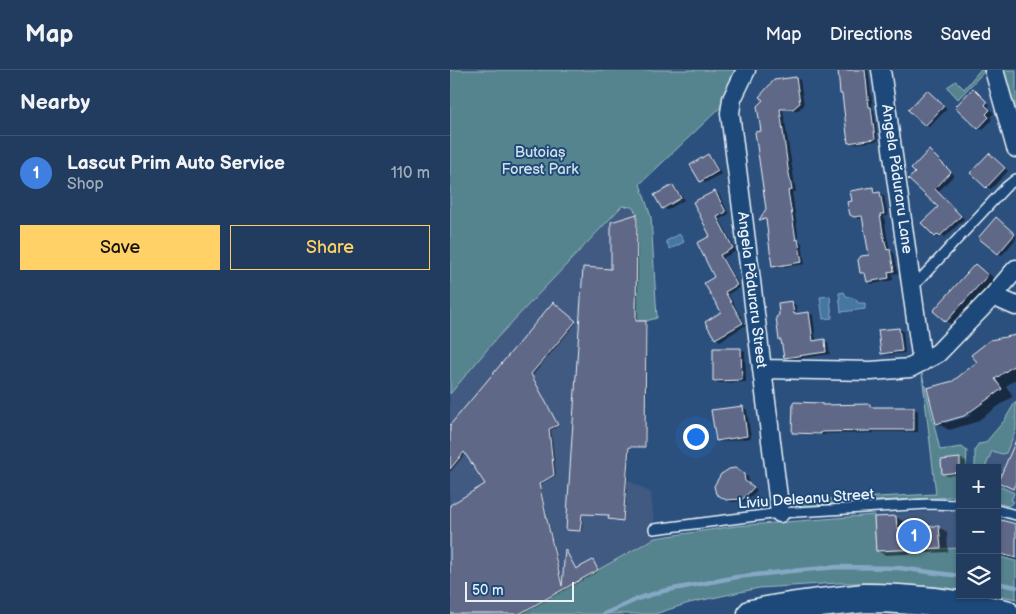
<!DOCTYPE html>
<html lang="en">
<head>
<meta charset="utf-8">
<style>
	body { margin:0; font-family:"Balsamiq Sans",sans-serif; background:#2d4767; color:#f1f3f6 }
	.controls { position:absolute; right:15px; bottom:15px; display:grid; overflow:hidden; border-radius:0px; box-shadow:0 1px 4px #0004 }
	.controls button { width:45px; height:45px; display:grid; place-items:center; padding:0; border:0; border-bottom:1px solid #3e5673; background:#213c5e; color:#f1f3f6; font:25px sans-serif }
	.scale { position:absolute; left:15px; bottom:12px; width:109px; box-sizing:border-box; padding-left:5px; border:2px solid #e8f1f8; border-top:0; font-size:14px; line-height:18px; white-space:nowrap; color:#e8f1f8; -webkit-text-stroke:4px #1f4a7a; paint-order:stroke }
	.you { position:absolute; left:245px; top:366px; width:18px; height:18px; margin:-12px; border:4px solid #fff; border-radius:50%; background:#1a73e8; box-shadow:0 0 0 8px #1a73e833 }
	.badge { display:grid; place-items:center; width:32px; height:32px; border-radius:50%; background:#ffd166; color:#fff; font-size:16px; font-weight:700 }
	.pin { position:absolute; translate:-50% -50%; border:2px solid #fff; box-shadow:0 1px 5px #0006 }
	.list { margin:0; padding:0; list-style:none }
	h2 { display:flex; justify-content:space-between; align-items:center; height:65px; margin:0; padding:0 20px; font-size:21px }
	h2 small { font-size:16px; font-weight:400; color:#a2adbc }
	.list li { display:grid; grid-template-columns:32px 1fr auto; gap:15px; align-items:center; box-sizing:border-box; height:75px; padding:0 20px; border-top:1px solid #3e5673 }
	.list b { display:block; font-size:19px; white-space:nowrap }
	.list p { margin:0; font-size:16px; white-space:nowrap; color:#a2adbc }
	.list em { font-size:16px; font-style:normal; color:#a2adbc }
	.actions { display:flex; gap:10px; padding:15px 20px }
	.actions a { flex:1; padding:11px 0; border:1px solid #ffd166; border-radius:0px; text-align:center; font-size:18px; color:#ffd166 }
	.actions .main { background:#ffd166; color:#111 }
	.icon { flex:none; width:28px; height:28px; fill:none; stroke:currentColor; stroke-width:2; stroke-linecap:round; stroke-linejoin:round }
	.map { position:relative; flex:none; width:566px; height:544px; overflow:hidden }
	header { display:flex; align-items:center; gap:30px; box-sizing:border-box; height:70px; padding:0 25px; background:#213c5e; border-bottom:1px solid #3e5673 }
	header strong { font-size:24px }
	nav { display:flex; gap:28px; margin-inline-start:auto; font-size:18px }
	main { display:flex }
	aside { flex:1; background:#213c5e }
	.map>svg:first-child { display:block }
	.built { fill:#3f5a82 }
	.green { fill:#54848e; stroke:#9ebac3 }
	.water { fill:#4477a2; stroke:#86a8c4 }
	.shadow { fill:#0007; fill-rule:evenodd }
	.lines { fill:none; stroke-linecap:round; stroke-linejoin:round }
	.stream { stroke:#86a8c4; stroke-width:4.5 }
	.building { fill:#616887; stroke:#e8f1f8 }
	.service-casing { stroke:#e8f1f8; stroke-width:12 }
	.minor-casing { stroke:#e8f1f8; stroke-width:21 }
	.trunk-casing { stroke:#e8f1f8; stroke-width:31 }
	.service { stroke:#1f4a7a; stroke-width:9 }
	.minor { stroke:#1f4a7a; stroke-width:18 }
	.trunk { stroke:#1f4a7a; stroke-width:28 }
	.labels { text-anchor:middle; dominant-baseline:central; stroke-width:4; stroke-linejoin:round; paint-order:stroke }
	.park-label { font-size:15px; fill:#d2e1e8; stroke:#1f4a7a }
	.street-label { font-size:15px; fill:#e8f1f8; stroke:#1f4a7a }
</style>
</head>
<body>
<header>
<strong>Map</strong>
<nav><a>Map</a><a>Directions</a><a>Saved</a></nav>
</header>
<main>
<aside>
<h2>Nearby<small></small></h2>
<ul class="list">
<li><span class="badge" style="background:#3f7fe0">1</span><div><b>Lascut Prim Auto Service</b><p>Shop</p></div><em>110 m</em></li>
</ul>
<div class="actions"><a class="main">Save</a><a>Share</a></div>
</aside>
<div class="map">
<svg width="566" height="544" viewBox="0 0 566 544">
	<rect width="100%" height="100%" fill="#2c507d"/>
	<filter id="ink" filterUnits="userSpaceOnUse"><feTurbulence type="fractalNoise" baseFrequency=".02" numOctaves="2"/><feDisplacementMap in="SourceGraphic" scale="10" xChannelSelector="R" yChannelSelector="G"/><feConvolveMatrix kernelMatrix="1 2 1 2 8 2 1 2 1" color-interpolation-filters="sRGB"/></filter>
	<g filter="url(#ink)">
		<path class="built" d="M172,136L182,137L187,144L186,251H178L176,409L201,423L204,452L205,468L69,544H0V324L46,269Z
			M566,360V432H564L558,436L547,433V398H535L542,381L552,384L556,382Z
			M510,440V478L426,481L424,445Z"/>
		<path class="green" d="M0,0H288L274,34L190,114L201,147L207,248L196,251H186L187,144L182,137L172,136L46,269L0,324Z
			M530,0H535L532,4L508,29L497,17L506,11L514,19Z
			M550,0H566V55Z
			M472,304L490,380L512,377L517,381L516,398H510V426L486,428L409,432L406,428L486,424Z
			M566,331V360L556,383L552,384L542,381L535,398H525V380L528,374L535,373L554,351Z
			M549,416L564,423L561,430L564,432L558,436L547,433V422Z
			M378,429H397L394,433L335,438L333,433Z
			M424,445L426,481L510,478V520L490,517L425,513H388L309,518L239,533L205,544H69L205,468L286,456Z
			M547,486L566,491V529L547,525Z"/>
		<path class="water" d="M230,164L234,172L220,179L216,171Z
			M394,222L396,226L406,229L408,233H415V239L391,242L389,223Z
			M380,226L382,248L373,249L370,227Z"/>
		<path class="shadow" d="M389,0H418L423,40H424L428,71L403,74L399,72Z
			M346,8L350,10L354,35L348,40H333L346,122H342L349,171L352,173L355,194L328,198L324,196L318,151H314L311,149L317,139L312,62Z
			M477,21L497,39L479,57L475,55Z
			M527,22L540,35L538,37L544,43L540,47L542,49L533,60L529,58Z
			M483,84L504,105L488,122L514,149L495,167L492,165L489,168L485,166L490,137L460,109Z
			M540,85L544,87L558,101L541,119L537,117Z
			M258,86L262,88L271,104L255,113L251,111Z
			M223,116L227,119L234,130L217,140L213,138Z
			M422,118L426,121L427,124L430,123L434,126L438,146H434L437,166L440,180L444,183L448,203L442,204L443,210L422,214L418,211L416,205L411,203L421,186L414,148L409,149L401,144L403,132Z
			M265,122L269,124L279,144L270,149L286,181L273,188L290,217L278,224L296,255L270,271L266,268L273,243L266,207L262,166Z
			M187,145L188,146V252L197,253L196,377L180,378L174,451L161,450L160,449V445L133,444L132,461L119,460L162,200V153Z
			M550,151L566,165V169L552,185L548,183Z
			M525,196L537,202L549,213L508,258L496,251Z
			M342,233L346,235L347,245L359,243L363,245L366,271L374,270L378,273L380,284L339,290L335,287L333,271L330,270Z
			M105,234L126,253L82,306L109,356L101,360L106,405L90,415L113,515L116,481L127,500L143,491L149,501L72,544H0V436L37,415L16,383L0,402V357Z
			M449,259L453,261L455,283L436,285L432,283Z
			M566,266V309L556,316L563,326L526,352L499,360L487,353ZM519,343L520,346L495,353V350Z
			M291,279L295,281L296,312L268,313L264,310Z
			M372,334L375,336L420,335L424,338H463L468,341V362H424V363L375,364V365L347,364L343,362Z
			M293,337L297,340L301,368L271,372L267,370Z
			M512,389L516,391L517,398H510V404L497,406L493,403L492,391Z
			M285,399L298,407L299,414L307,420L297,431L281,432L276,429Z
			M446,447L454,452L455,459L489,457L497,462L498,482L436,485L427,481Z
			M547,450L566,455V490L547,485Z"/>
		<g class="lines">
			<path class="stream" d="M547,513L566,517
				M154,544L190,528L213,521L287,507L341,501L388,497L449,498L510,506"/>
		</g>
		<path class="building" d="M388,0H415L419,37H421L425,69L398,73L392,24H390Z
			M346,7L350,33L343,39H330L338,98L342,120L338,121L346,170L348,169L352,192L322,197L316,149L309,150L316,139L305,62L311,61L307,36L313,30L309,27L324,10Z
			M523,18L537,32L535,35L540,40L536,44L539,47L528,59L505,37Z
			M477,20L494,36L475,56L458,40Z
			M479,80L501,102L485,119L511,146L490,166L488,164L485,167L471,153L488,137L458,109L465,103L461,99Z
			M539,83L555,98L536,118L520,103Z
			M258,84L268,101L250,112L240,95Z
			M223,115L231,128L212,139L204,125Z
			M423,117L424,123L430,122L434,144H430L433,163L437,180L440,179L444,201L438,202L439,208L417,212L415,203H410L408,190L411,186L419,185L412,146L404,147L400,145L397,132L402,131L400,121Z
			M265,121L276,142L267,147L283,178L270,185L287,215L275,222L293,253L265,269L255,252L271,242L254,213L264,207L247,173L260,166L243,132Z
			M187,144L186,251H196L195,377H179L173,451L158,449L159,445L132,444L130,461L116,460L133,197L161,199V152Z
			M546,147L565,164L548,184L528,168Z
			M525,194L538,205L496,252L483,241Z
			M342,231L344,244L359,242L363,271L375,269L376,282L334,288L331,270H329L326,247L329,245L328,233Z
			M103,232L126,251L81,304L108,355L99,359L104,405L89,414L112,516L115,479L126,499L143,490L148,500L69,544H0V435L35,414L14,382L0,399V355Z
			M449,258L452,281L431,284L428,260Z
			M566,265V294L545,309L552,319L514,346L486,354L477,318L503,311L527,292L521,285L540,270Z
			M263,278H291L292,310L263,311Z
			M343,332L372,333V335L420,334V337H464V360H420L421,361L371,362V364L342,363Z
			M293,336L297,366L266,371L261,340Z
			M566,370V411L563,419L548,412Z
			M510,388V402L492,404L491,390Z
			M285,398L294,404L295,411L304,417L293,429L276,430L266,424L264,416L271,404L273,403L279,399Z
			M446,446L447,458L489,456L491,478L426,481L424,447Z
			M547,449L566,454V488L547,483Z"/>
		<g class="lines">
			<defs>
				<path id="service" d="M462,218L556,117L566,109
					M547,440L566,445
					M204,459L330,443L478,434L510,435"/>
				<path id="minor" d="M296,0L282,29L280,43L330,443
					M431,0L472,292
					M544,0L566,78
					M543,226L566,199
					M312,299L421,301L460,298L488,283L543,226L566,236"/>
				<path id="trunk" d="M302,544C330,538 359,534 388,531C397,530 406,529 415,528C462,528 509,534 555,544"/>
			</defs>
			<use href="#service" class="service-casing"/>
			<use href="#minor" class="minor-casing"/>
			<use href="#trunk" class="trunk-casing"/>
			<use href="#service" class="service"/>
			<use href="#minor" class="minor"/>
			<use href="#trunk" class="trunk"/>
		</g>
	</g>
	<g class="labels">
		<g class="park-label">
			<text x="90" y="82">Butoiaș<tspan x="90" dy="17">Forest Park</tspan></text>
		</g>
		<g class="street-label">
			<text transform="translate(447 109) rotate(82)">Angela Păduraru Lane</text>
			<text transform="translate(302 220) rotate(83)">Angela Păduraru Street</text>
			<text transform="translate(356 429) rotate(-4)">Liviu Deleanu Street</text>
		</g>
	</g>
</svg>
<div class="controls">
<button>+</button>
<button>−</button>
<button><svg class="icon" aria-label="layers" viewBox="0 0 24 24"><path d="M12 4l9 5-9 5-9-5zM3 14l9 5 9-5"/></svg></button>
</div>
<div class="scale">50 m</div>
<div class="you"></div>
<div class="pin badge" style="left:464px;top:466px;background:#3f7fe0">1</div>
</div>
</main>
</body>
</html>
